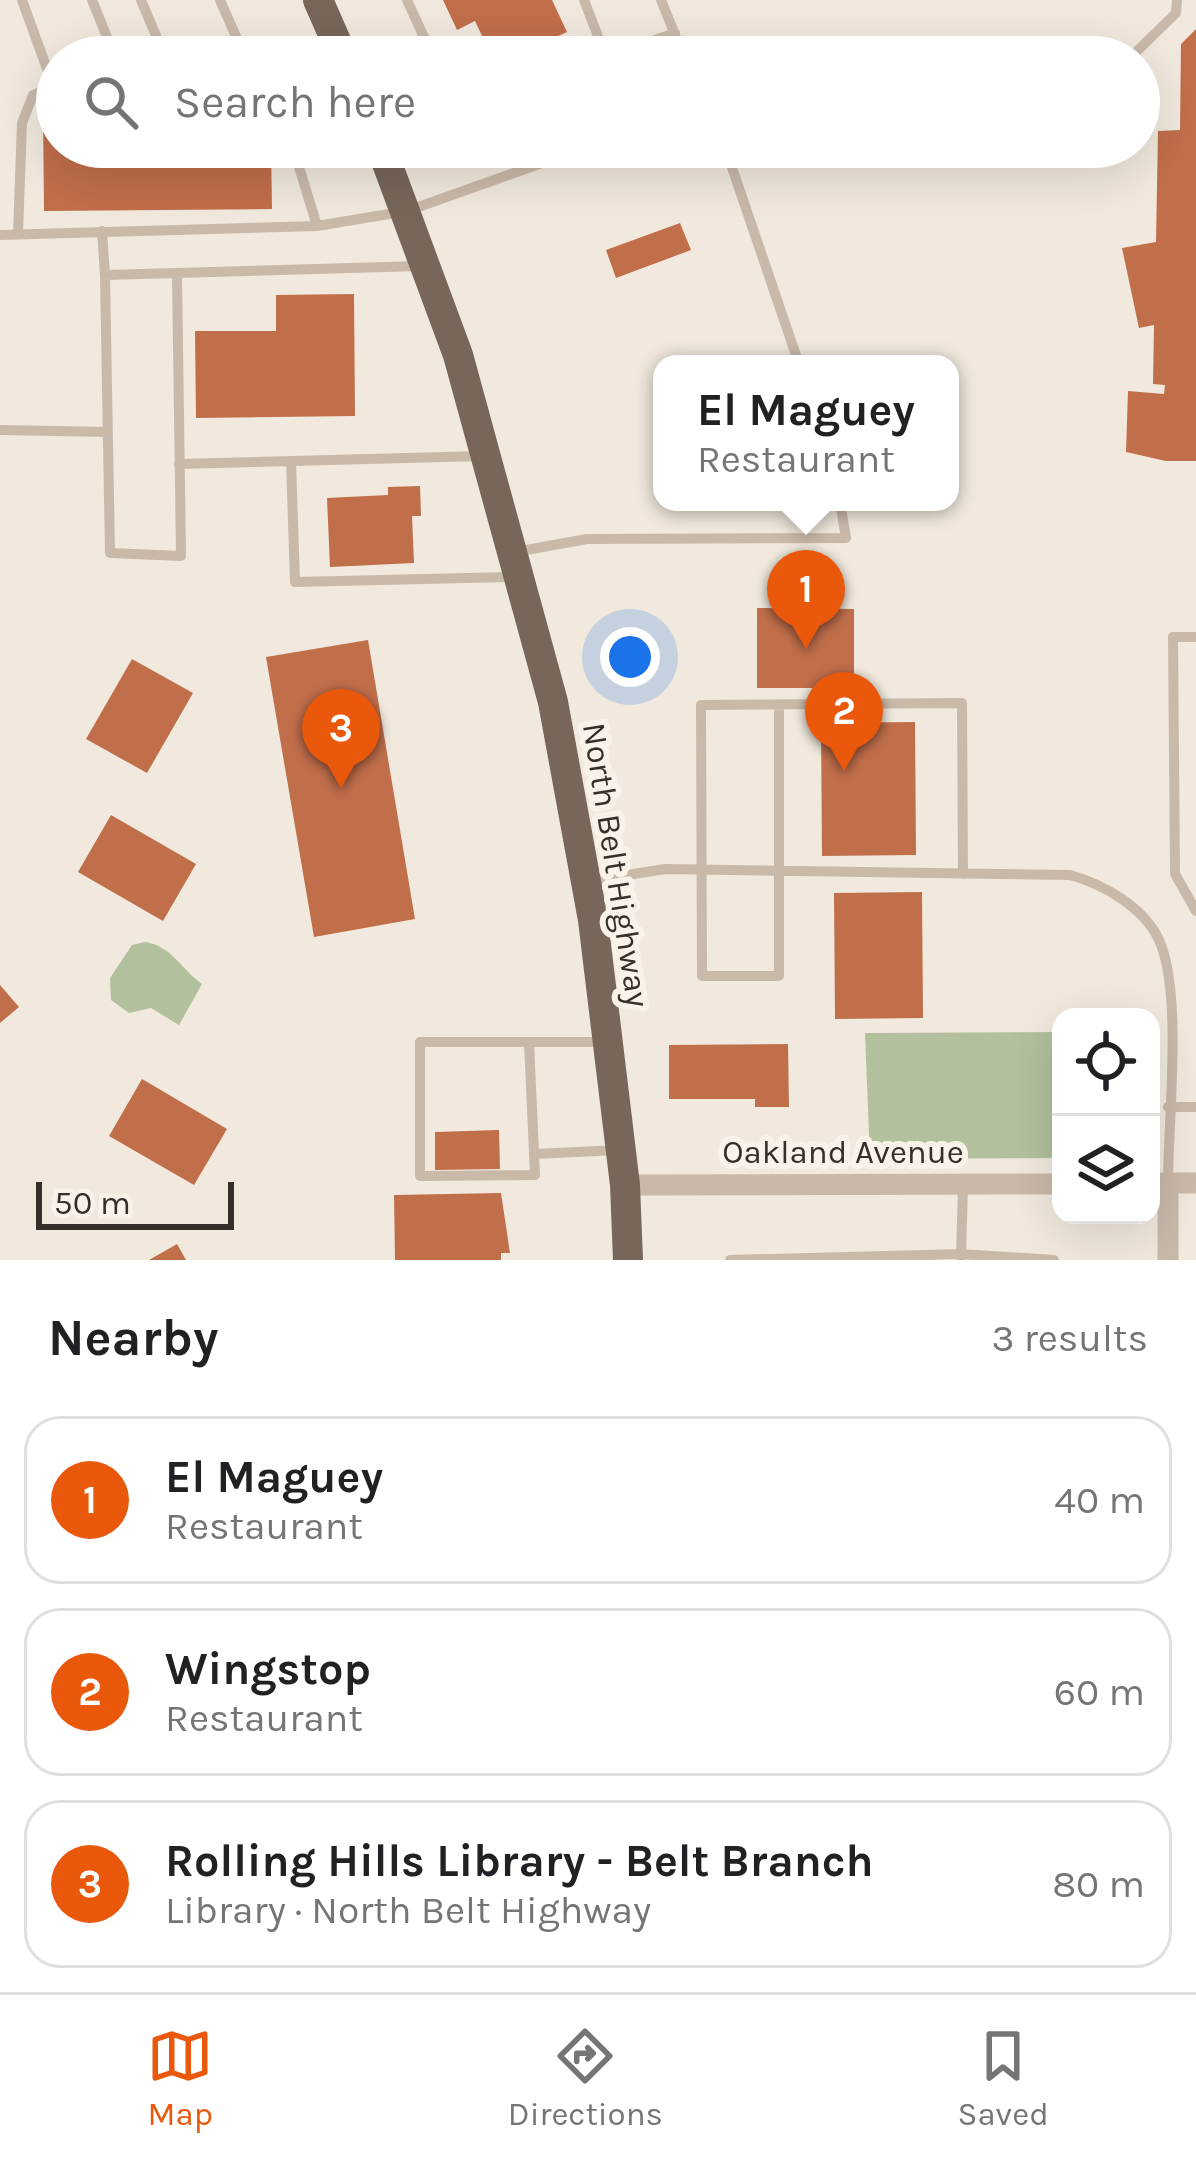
<!DOCTYPE html>
<html lang="en">
<head>
<meta charset="utf-8">
<style>
	body { margin:0; font-family:Karla,sans-serif; background:#f2f2f2; color:#202124 }
	.controls { position:absolute; right:36px; bottom:36px; display:grid; overflow:hidden; border-radius:24px; box-shadow:0 12px 48px #0002 }
	.controls button { width:108px; height:108px; display:grid; place-items:center; padding:0; border:0; border-bottom:3px solid #e0e0e0; background:#fff; color:#202124; font:60px sans-serif }
	.scale { position:absolute; left:36px; bottom:30px; width:198px; box-sizing:border-box; padding-left:12px; border:6px solid #362e29; border-top:0; font-size:33px; line-height:42px; white-space:nowrap; color:#362e29; -webkit-text-stroke:9px #f9f2e9; paint-order:stroke }
	.you { position:absolute; left:630px; top:657px; width:42px; height:42px; margin:-30px; border:9px solid #fff; border-radius:50%; background:#1a73e8; box-shadow:0 0 0 18px #1a73e833 }
	.badge { display:grid; place-items:center; width:78px; height:78px; border-radius:50%; background:#ea580c; color:#fff; font-size:39px; font-weight:700 }
	.pin { position:absolute; translate:-50% -99px; filter:drop-shadow(0 3px 6px #0008) }
	.pin::after { content:''; position:absolute; top:63px; width:42px; height:36px; background:inherit; clip-path:polygon(0 0,100% 0,50% 100%) }
	.popup { position:absolute; left:653px; top:355px; width:306px; height:156px; box-sizing:border-box; display:grid; place-content:center; border-radius:24px; background:#fff; filter:drop-shadow(0 3px 9px #0005); font-size:39px; white-space:nowrap; color:#757577 }
	.popup b { font-size:45px; color:#202124 }
	.popup::after { content:''; position:absolute; left:50%; top:100%; margin-left:-24px; border:24px solid transparent; border-top-color:#fff }
	.list { margin:0; padding:0; list-style:none }
	h2 { display:flex; justify-content:space-between; align-items:center; height:156px; margin:0; padding:0 48px; font-size:51px }
	h2 small { font-size:39px; font-weight:400; color:#757577 }
	.list li { display:grid; grid-template-columns:78px 1fr auto; gap:36px; align-items:center; box-sizing:border-box; height:168px; margin:0 24px 24px; padding:0 24px; border:3px solid #e0e0e0; border-radius:36px }
	.list b { display:block; font-size:45px; white-space:nowrap }
	.list p { margin:0; font-size:39px; white-space:nowrap; color:#757577 }
	.list em { font-size:39px; font-style:normal; color:#757577 }
	.icon { flex:none; width:66px; height:66px; fill:none; stroke:currentColor; stroke-width:2; stroke-linecap:round; stroke-linejoin:round }
	.map { position:relative; flex:none; width:1196px; height:1260px; overflow:hidden }
	.search { position:absolute; background:#fff; box-shadow:0 12px 48px #0002; left:36px; right:36px; top:36px; height:132px; display:flex; align-items:center; gap:30px; box-sizing:border-box; padding:0 42px; border-radius:66px; color:#757577; font-size:45px }
	.sheet { height:732px; background:#fff }
	nav { display:flex; justify-content:space-around; align-items:center; box-sizing:border-box; height:168px; border-top:3px solid #e0e0e0; background:#fff; font-size:33px; color:#757577 }
	nav a { display:grid; justify-items:center; gap:6px }
	nav .on { color:#ea580c }
	.map>svg:first-child { display:block }
	.green { fill:#b2c09d }
	.building { fill:#c16e4b }
	.lines { fill:none; stroke-linecap:round; stroke-linejoin:round }
	.service { stroke:#c9b9a9; stroke-width:10 }
	.minor { stroke:#c9b9a9; stroke-width:21 }
	.primary { stroke:#78665a; stroke-width:30 }
	.labels { text-anchor:middle; dominant-baseline:central; stroke-width:12; stroke-linejoin:round; paint-order:stroke }
	.street-label { font-size:33px; fill:#362e29; stroke:#f9f2e9 }
</style>
</head>
<body>
<div class="map">
<svg width="1196" height="1260" viewBox="0 0 1196 1260">
	<rect width="100%" height="100%" fill="#f1e9dd"/>
	<path class="green" d="M145,942C172,946 181,969 202,984L179,1025L151,1008L129,1013L111,1000L110,978L132,945Z
		M1061,1032V1158L870,1159L865,1033Z"/>
	<path class="building" d="M443,0H552L567,32L512,57H492L475,21L457,30Z
		M1196,29V461H1166L1126,452L1128,391L1164,394L1165,385L1153,384L1154,325L1139,328L1122,248L1156,242L1158,131L1180,130L1181,44Z
		M43,111H57V147H271L272,209L44,211Z
		M680,223L691,250L616,278L606,250Z
		M354,294L355,416L196,418L195,331H276V295Z
		M420,486L421,516H412L414,563L330,567L327,498L388,495V487Z
		M757,608L854,609V688H757Z
		M368,640L415,919L314,937L266,657Z
		M132,659L193,693L147,773L86,739Z
		M915,722L916,855L822,856L821,723Z
		M111,815L196,864L163,921L78,872Z
		M922,892L923,1018L835,1019L834,893Z
		M0,985L19,1007L0,1023Z
		M788,1044L789,1107H755V1099H669V1045Z
		M142,1079L227,1129L194,1185L109,1136Z
		M499,1130L500,1169L435,1170V1132Z
		M501,1193L510,1253H501V1260H395L394,1195Z
		M177,1244L186,1260H149Z"/>
	<g class="lines">
		<path class="service" d="M22,0L54,88
			M92,0L115,57
			M141,0L165,57
			M220,0L245,57
			M407,0L433,57
			M584,0L606,57
			M661,0L684,57
			M606,57L675,33
			M1131,57L1176,13L1177,0
			M293,147L317,226
			M725,147L799,364
			M102,231L105,275
			M18,233L22,123L33,95L50,88
			M0,235L317,226L407,211L587,147
			M177,274L181,556L110,553L105,275L420,266
			M0,430L108,432
			M291,461L295,582L512,577
			M179,464L482,456
			M515,552L587,539L846,538L840,502
			M1196,637H1173L1175,874L1196,911
			M779,705V976H702L701,705L962,703L963,874
			M589,881L665,869L1070,875C1103,884 1144,907 1159,940C1183,993 1168,1121 1168,1183
			M529,1042L535,1175L420,1176V1042H605
			M1168,1107H1196
			M534,1154L620,1150
			M961,1257L963,1185
			M730,1260L961,1254L1054,1260"/>
		<path class="minor" d="M1151,1183H1196
			M1168,1183V1260
			M625,1185L1061,1184"/>
		<path class="primary" d="M318,0L343,57
			M381,147L458,355L553,702L593,920L625,1185L628,1260"/>
	</g>
	<g class="labels">
		<g class="street-label">
			<text transform="translate(616 865) rotate(81)">North Belt Highway</text>
			<text x="843" y="1152">Oakland Avenue</text>
		</g>
	</g>
</svg>
<div class="controls">
<button><svg class="icon" aria-label="locate" viewBox="0 0 24 24"><circle cx="12" cy="12" r="6"/><path d="M12 2v4M12 18v4M2 12h4M18 12h4"/></svg></button>
<button><svg class="icon" aria-label="layers" viewBox="0 0 24 24"><path d="M12 4l9 5-9 5-9-5zM3 14l9 5 9-5"/></svg></button>
</div>
<div class="scale">50 m</div>
<div class="you"></div>
<div class="pin badge" style="left:806px;top:649px">1</div>
<div class="popup"><b>El Maguey</b>Restaurant</div>
<div class="pin badge" style="left:844px;top:771px">2</div>
<div class="pin badge" style="left:341px;top:788px">3</div>
<div class="search"><svg class="icon" aria-label="search" viewBox="0 0 24 24"><circle cx="10" cy="10" r="6"/><path d="M15 15l6 6"/></svg>Search here</div>
</div>
<section class="sheet">
<h2>Nearby<small>3 results</small></h2>
<ul class="list">
<li><span class="badge">1</span><div><b>El Maguey</b><p>Restaurant</p></div><em>40 m</em></li>
<li><span class="badge">2</span><div><b>Wingstop</b><p>Restaurant</p></div><em>60 m</em></li>
<li><span class="badge">3</span><div><b>Rolling Hills Library - Belt Branch</b><p>Library · North Belt Highway</p></div><em>80 m</em></li>
</ul>
</section>
<nav>
<a class="on"><svg class="icon" aria-label="map" viewBox="0 0 24 24"><path d="M3 6l6-2 6 2 6-2v14l-6 2-6-2-6 2zM9 4v14M15 6v14"/></svg>Map</a>
<a><svg class="icon" aria-label="directions" viewBox="0 0 24 24"><path d="M12 3l9 9-9 9-9-9zM9 14v-3h6M13 9l2 2-2 2"/></svg>Directions</a>
<a><svg class="icon" aria-label="saved" viewBox="0 0 24 24"><path d="M7 4h10v16l-5-4-5 4z"/></svg>Saved</a>
</nav>
</body>
</html>
